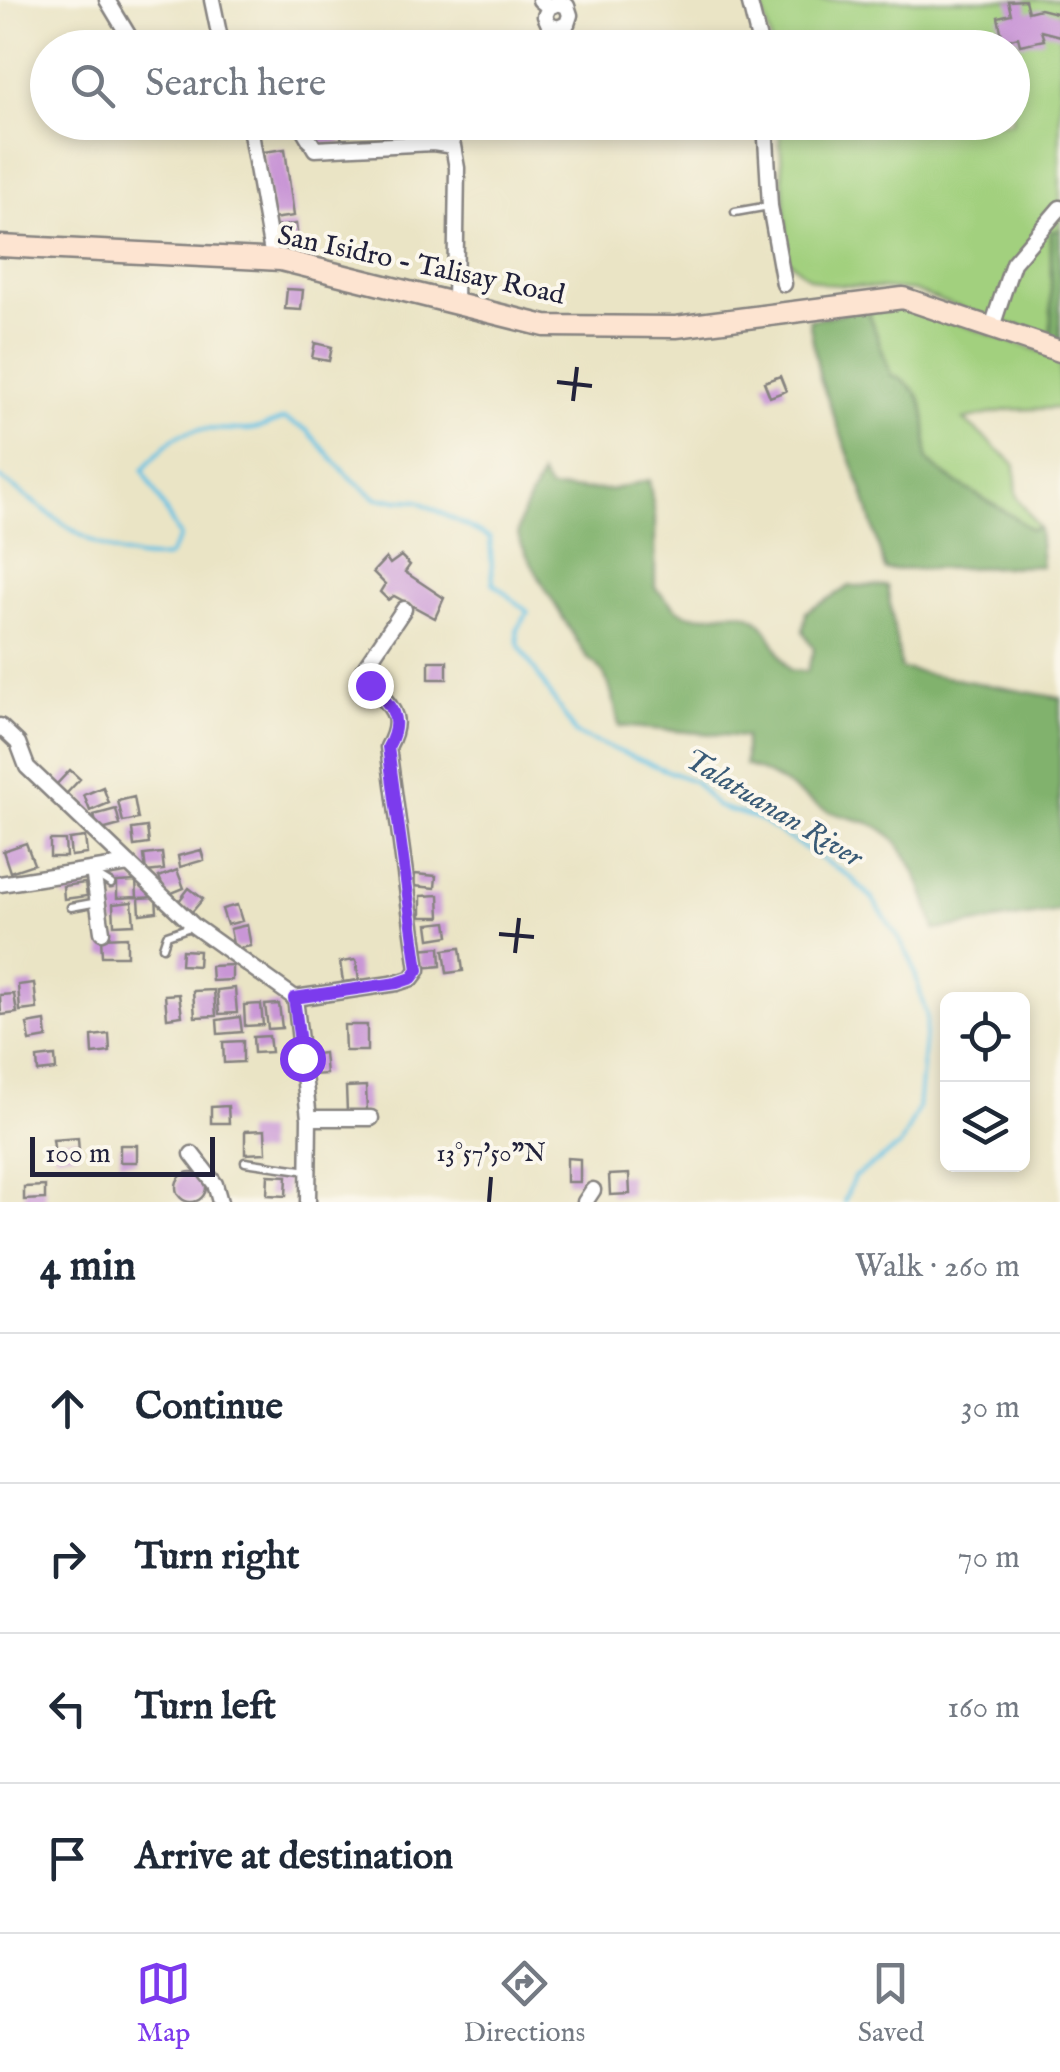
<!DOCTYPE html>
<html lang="en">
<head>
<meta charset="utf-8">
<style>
	body { margin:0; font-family:"IM FELL English",serif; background:#f6f6f7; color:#1f2937 }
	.controls { position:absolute; right:30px; bottom:30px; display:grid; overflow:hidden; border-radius:15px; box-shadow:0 5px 15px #0003 }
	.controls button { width:90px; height:90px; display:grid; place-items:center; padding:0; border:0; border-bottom:2px solid #e0e1e3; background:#fff; color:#1f2937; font:50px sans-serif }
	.scale { position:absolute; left:30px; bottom:25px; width:185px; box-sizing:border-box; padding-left:10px; border:5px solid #22223b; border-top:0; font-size:28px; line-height:35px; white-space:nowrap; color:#22223b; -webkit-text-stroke:8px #fbf7ec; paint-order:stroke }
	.stop { position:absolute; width:30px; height:30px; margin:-22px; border:8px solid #7c3aed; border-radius:50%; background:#fff }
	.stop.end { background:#7c3aed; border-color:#fff; box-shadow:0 2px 10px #0008 }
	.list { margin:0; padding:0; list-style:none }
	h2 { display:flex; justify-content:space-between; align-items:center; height:130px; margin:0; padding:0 40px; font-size:42px }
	h2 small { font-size:32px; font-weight:400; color:#747a83 }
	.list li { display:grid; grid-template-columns:65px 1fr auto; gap:30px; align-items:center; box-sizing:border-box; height:150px; padding:0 40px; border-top:2px solid #e0e1e3 }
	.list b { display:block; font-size:38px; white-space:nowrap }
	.list em { font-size:32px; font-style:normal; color:#747a83 }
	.icon { flex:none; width:55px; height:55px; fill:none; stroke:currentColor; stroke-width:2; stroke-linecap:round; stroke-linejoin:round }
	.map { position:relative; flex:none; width:1060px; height:1202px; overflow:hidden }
	.search { position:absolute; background:#fff; box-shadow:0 5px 15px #0003; left:30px; right:30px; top:30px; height:110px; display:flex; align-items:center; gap:25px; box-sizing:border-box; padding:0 35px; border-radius:55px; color:#747a83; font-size:38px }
	.sheet { height:730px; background:#fff }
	nav { display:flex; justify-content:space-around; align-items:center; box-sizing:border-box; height:140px; border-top:2px solid #e0e1e3; background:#fff; font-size:28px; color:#747a83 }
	nav a { display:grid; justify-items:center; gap:5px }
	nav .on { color:#7c3aed }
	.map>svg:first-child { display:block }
	.green { fill:#a2d07e; stroke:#62795c; stroke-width:2.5 }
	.forest { fill:#81b26d; stroke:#526a54; stroke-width:2.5 }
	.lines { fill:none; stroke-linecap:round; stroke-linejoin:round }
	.stream { stroke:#65c1e3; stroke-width:4 }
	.building { fill:#c996d6 }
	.lane-casing { stroke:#868380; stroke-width:11 }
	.street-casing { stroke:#868380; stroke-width:19 }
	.secondary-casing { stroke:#868380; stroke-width:25 }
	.lane { stroke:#fff; stroke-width:6 }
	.street { stroke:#fff; stroke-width:14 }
	.secondary { stroke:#fde4d1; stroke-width:20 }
	.route { stroke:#7c3aed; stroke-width:12 }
	.ticks { fill:none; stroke:#22223b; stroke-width:4 }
	.labels { text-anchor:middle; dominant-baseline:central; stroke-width:8; stroke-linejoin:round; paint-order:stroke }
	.street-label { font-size:28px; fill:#22223b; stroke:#fbf7ec }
	.water-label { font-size:30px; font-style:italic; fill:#395a76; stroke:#fbf7ec }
	.ticks-label { font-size:25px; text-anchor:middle; fill:#22223b; stroke:#fbf7ec; stroke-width:8; stroke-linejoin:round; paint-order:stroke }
</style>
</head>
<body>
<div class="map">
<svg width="1060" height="1202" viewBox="0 0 1060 1202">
	<rect width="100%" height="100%" fill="#fbf7ec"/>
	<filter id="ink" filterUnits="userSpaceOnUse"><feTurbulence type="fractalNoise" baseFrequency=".01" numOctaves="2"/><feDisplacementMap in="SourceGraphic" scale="20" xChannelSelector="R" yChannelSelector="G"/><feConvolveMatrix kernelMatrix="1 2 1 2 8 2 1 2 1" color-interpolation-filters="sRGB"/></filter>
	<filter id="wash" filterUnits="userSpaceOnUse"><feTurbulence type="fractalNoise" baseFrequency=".0048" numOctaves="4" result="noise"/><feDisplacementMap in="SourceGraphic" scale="40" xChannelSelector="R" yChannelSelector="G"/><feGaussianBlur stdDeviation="2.25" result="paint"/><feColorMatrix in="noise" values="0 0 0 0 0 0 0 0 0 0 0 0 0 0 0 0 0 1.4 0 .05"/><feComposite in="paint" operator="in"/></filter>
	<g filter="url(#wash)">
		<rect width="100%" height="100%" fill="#eae4c5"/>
		<path class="green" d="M760,0H1060V230L1051,232V334L1003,323L914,291L826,284L809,278L788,260L779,123L1012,122V48L772,47Z
			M895,302L1060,358V408L1007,410L964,420L1015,464L1017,497L1039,528L1031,530C998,502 955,488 927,460C925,422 932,391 891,375L867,308Z"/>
		<path class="forest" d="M1060,230V345L1003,323L1051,334V231Z
			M867,308L891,375C932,391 925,422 927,460C955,488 998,502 1031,530L1039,528L1042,566L885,570L864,495L820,379L809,320Z
			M541,475L549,489L610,490L649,480L655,516V588C663,595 670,605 679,610C703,626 730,602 755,618C774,632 775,653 790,670L807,672L814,649L803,631L806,612L850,586H887L901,669L1060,698V911L935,930C926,898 913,854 886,832C868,818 840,819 820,807C795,792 774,774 745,765V737L619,726C614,703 610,670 588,659C577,641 518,546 518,534C517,518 535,491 541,475Z"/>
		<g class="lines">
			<path class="stream" d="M0,478C51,512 103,566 168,557L180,537L143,470C183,423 189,429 246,430C259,430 272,423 284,419L307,430L347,475L377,499L418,501L490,538L493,583L528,612L517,629L518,644L576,734L695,782L716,806L758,819L849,876L872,898L898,937L912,962L927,1018L918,1109L900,1146L854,1177L844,1202"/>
		</g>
		<g id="blocks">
			<path class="building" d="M1025,0L1028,12L1040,9L1060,14V36L1041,31L1044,40L1020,45L1018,37L1003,41L998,17L1011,14L1008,1Z
				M340,127L342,143L318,145L316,130Z
				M285,149L294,216L272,219L263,152Z
				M296,224L299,247L277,250L274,227Z
				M287,289L303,290L301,310L285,309Z
				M315,343L332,347L329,361L312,358Z
				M780,376L786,391L770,397L764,382Z
				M401,556L410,565L405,572L444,598L435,618L394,596L388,600L380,592L385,584L373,572L386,558L390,564Z
				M429,661H447V679H429Z
				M70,770L80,779L66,794L56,785Z
				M103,787L109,803L90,811L84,795Z
				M134,797L138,819L123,822L118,801Z
				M116,809L120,825L98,831L94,815Z
				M147,827L149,844L134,846L132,829Z
				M85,837L87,854L71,856L69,839Z
				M50,840H65L66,857H50Z
				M26,843L34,864L10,872L3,851Z
				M201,850L204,860L180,867L178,856Z
				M162,853L164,870L146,872L144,855Z
				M177,870L184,888L167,895L159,877Z
				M415,874L436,876L435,888L414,886Z
				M136,881L137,897L117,898V882Z
				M85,883L87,896L64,899L63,886Z
				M189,888L203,899L192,912L179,901Z
				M439,895L440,917H421V896Z
				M156,897L157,912L140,914L139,898Z
				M132,902L134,924L114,925L113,904Z
				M237,905L242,921L227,925L222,909Z
				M447,922L449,936L430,939L428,924Z
				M247,925L251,946L234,949L230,929Z
				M127,937V956H102L101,938Z
				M440,947L441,966L420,968L419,949Z
				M460,948L463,971L447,973L444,950Z
				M182,950L199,951L198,966L181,965Z
				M356,960L359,980L343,982L340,962Z
				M232,965V980L212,981L211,966Z
				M34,983L37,1009L20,1011L18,985Z
				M235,988L237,1013L219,1014L217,990Z
				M214,990L216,1016L195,1017L193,991Z
				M14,994L17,1013L1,1015L0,995Z
				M179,994L182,1016L167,1018L165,995Z
				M261,1004L263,1025L245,1026L244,1005Z
				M279,1004L282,1028L268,1029L265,1005Z
				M240,1017L242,1032L218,1034L217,1020Z
				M45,1021L47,1038L30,1041L27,1024Z
				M344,1025H367V1051H345Z
				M109,1034L110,1052L93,1054L92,1036Z
				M269,1036L271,1052L254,1053L253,1037Z
				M243,1041V1062L224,1063L223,1042Z
				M324,1053L326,1074L311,1075L309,1055Z
				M55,1056L56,1070L38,1072L37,1058Z
				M366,1086L367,1111L347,1112L346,1087Z
				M228,1106L229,1123H211V1107Z
				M265,1130L266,1153L245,1154V1131Z
				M78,1138L79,1153L55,1155L53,1140Z
				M120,1145H137V1162H120Z
				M567,1158L580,1159V1182H567Z
				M176 1187a15 15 0 1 1 30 0a15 15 0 1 1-30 0Z
				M629,1174L630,1194L610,1195L609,1175Z
				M268,1175L287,1176L286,1196L267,1195Z
				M45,1186V1199L24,1200V1187Z"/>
		</g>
	</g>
	<g filter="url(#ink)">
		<use href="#blocks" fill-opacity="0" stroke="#868380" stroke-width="2.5"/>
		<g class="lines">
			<defs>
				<path id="lane" d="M735,212L769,206
					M95,874L111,884
					M71,907L98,902
					M163,947L167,935L193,926
					M245,1162L308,1171"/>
				<path id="street" d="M107,0L136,48
					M212,0L222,48
					M540,0L549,7L558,3L567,6L570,15L567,24L558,28L549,25L545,16L549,7
					M749,0L761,48
					M249,122L271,247
					M283,122L302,127L315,149L433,143L453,146L457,168L455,304
					M765,122L770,206L784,284
					M992,327L1013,263L1060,208
					M0,726L18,743L27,767L194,926L295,998L309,1118L308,1202
					M93,870L102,932
					M0,884L129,864
					M295,998L397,983L412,978L418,970L388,747C411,706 377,703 363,670L404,609
					M309,1118H371
					M192,1154L215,1184L220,1202
					M585,1202L593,1190"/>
				<path id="secondary" d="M0,246L281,260L545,326L676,327L903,298L1060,351"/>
			</defs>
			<use href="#lane" class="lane-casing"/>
			<use href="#street" class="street-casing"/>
			<use href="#secondary" class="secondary-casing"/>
			<use href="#lane" class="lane"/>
			<use href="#street" class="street"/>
			<use href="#secondary" class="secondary"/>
		</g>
	</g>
	<g class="lines" filter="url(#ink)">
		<path class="route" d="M302,1058L294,998L397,983L412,978L418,970L388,747C404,719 392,705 370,685"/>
	</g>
	<path class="ticks" d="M557,382L592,386M573,401L577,367M499,934L534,937M515,953L519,918M489,1202L491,1177"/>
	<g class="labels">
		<g class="street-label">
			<text transform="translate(421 266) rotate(12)">San Isidro - Talisay Road</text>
		</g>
		<g class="water-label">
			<text transform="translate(773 809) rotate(31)">Talatuanan River</text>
		</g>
	</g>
	<g class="ticks-label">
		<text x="491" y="1161">13°57'50"N</text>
	</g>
</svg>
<div class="controls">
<button><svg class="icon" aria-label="locate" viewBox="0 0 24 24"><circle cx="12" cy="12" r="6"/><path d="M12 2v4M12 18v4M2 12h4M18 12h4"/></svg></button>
<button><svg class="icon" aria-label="layers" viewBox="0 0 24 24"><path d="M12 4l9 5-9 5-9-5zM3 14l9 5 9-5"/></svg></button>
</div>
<div class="scale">100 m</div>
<div class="stop" style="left:302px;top:1058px"></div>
<div class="stop end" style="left:370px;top:685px"></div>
<div class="search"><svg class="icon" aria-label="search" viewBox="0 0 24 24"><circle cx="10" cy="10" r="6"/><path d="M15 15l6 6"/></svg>Search here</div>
</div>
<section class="sheet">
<h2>4 min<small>Walk · 260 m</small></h2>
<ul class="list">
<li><svg class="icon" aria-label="ahead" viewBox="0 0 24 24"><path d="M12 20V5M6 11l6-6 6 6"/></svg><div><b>Continue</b></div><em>30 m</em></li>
<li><svg class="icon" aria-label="right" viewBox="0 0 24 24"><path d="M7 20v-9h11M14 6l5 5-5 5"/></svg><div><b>Turn right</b></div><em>70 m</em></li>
<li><svg class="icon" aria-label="left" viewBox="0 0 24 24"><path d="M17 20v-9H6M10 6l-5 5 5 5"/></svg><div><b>Turn left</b></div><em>160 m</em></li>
<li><svg class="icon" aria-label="arrive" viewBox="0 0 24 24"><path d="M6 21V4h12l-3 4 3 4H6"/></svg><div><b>Arrive at destination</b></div></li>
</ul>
</section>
<nav>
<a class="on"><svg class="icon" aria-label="map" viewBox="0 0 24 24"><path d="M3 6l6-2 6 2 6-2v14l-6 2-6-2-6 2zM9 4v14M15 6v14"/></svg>Map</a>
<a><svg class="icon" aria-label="directions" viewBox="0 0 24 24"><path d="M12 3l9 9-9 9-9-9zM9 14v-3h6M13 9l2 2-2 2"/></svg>Directions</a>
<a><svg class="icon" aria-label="saved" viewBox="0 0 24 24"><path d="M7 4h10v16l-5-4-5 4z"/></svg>Saved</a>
</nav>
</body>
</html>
